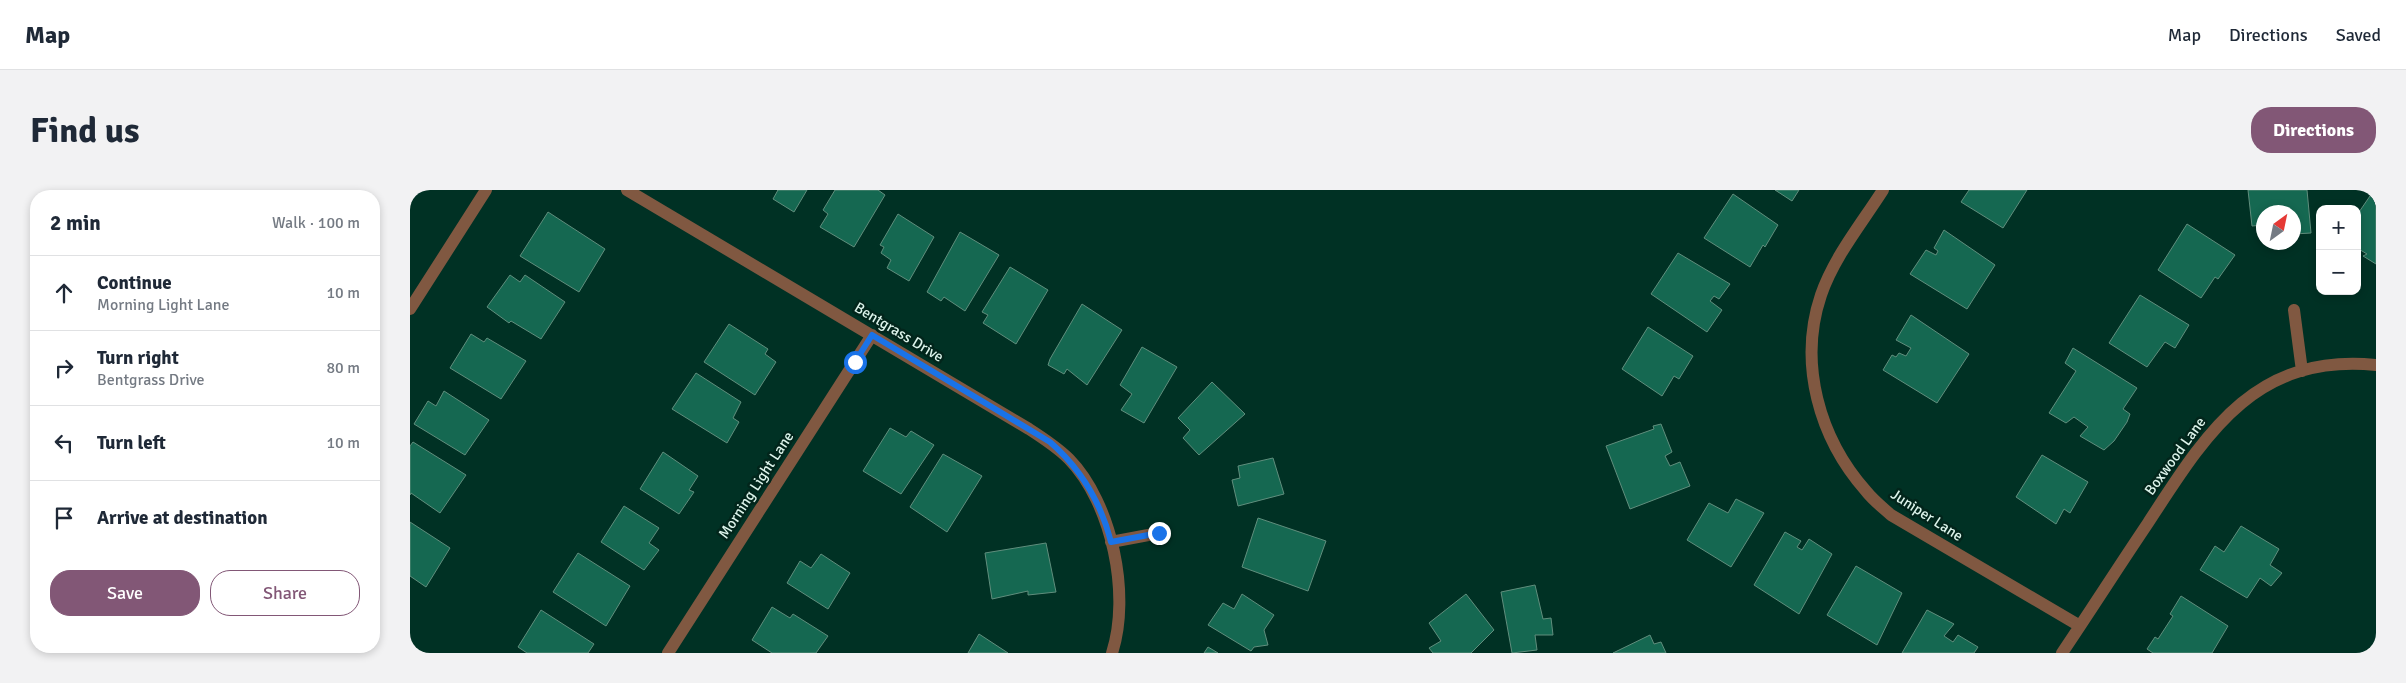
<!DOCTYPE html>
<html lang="en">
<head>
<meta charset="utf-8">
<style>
	body { margin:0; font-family:Signika,sans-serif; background:#f2f2f3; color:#1f2937 }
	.controls { position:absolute; right:15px; top:15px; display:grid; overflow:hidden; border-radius:10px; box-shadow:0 2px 8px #0003 }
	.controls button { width:45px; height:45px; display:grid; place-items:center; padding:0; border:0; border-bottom:1px solid #e0e1e3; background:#fff; color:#1f2937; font:25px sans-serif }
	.compass { position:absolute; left:1846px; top:15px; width:45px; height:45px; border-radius:50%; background:#fff; box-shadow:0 2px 8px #0003; rotate:33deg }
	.stop { position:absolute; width:15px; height:15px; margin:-11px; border:4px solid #1a73e8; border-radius:50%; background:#fff }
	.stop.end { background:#1a73e8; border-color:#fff; box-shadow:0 1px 5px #0008 }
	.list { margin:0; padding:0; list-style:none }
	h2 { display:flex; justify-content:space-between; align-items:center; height:65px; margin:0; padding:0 20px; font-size:21px }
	h2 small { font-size:16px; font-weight:400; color:#747a83 }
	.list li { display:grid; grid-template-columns:32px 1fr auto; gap:15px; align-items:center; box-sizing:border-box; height:75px; padding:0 20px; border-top:1px solid #e0e1e3 }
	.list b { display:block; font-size:19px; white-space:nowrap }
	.list p { margin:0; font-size:16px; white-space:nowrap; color:#747a83 }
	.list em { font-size:16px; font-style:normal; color:#747a83 }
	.actions { display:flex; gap:10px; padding:15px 20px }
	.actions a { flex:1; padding:11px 0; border:1px solid #825776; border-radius:20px; text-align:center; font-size:18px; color:#825776 }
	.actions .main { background:#825776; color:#fff }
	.icon { flex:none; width:28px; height:28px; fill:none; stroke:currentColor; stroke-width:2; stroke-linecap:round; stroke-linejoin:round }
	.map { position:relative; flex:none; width:1966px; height:463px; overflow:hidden; border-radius:20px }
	header { display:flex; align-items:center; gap:30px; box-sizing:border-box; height:70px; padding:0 25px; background:#fff; border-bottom:1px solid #e0e1e3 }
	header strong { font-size:24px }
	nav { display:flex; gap:28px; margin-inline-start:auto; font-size:18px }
	.intro { display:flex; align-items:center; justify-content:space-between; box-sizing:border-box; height:120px; padding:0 30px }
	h1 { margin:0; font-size:35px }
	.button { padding:12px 22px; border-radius:20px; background:#825776; color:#fff; font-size:18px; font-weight:700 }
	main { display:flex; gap:30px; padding:0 30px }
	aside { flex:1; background:#fff; border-radius:20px; box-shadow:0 2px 8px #0003 }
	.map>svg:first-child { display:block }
	.building { fill:#156851; stroke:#608e7d }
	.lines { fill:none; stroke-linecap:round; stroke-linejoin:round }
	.minor { stroke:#805841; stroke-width:12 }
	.route { stroke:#1a73e8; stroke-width:6 }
	.labels { text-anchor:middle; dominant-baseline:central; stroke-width:5; stroke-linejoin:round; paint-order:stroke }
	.street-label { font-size:15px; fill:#ddf4eb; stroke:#02251b }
</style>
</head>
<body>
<header>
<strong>Map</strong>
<nav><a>Map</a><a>Directions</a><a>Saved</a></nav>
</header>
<div class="intro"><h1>Find us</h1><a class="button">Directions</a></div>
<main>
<aside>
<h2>2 min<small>Walk · 100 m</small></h2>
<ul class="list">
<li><svg class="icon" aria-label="ahead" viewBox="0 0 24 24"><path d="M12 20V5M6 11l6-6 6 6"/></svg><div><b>Continue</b><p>Morning Light Lane</p></div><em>10 m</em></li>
<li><svg class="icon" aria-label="right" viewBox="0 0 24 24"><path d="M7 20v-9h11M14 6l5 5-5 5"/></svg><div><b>Turn right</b><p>Bentgrass Drive</p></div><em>80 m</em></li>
<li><svg class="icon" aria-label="left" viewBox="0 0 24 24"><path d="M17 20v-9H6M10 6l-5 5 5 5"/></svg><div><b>Turn left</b></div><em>10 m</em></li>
<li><svg class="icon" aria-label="arrive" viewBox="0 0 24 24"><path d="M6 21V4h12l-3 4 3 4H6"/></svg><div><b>Arrive at destination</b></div></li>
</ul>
<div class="actions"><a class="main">Save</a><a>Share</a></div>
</aside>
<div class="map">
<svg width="1966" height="463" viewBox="0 0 1966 463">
	<rect width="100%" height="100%" fill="#003124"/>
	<path class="building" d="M368,0H367H397L384,22L363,9Z
		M425,0H468L475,5L444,57L410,37L418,24L413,20Z
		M1365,0H1389L1382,11Z
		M1559,0H1617L1593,38L1551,12Z
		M1838,0H1897L1901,43L1884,44V22H1854V35L1842,36Z
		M1323,4L1368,35L1355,57L1353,55L1340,77L1294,48Z
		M1960,6L1966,10V74L1953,66L1957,64L1947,58V25Z
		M138,22L195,59L169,102L110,66Z
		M488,24L524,47L499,91L477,78L481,70L471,63L474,57L470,55Z
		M1777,34L1825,65L1808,89L1805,87L1791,108L1748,80Z
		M1534,40L1585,75L1557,119L1500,84L1516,60L1526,65L1528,61L1524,58Z
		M550,42L589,65L555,121L534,107L531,111L517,102Z
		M1268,63L1320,94L1309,109L1304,106L1300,111L1312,120L1297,142L1241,104Z
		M600,77L638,100L606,154L573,133L578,125L572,122Z
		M100,85L110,92L115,85L155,112L131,149L101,131L99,133L77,117Z
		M1730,105L1779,135L1765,158L1755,152L1737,177L1699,153Z
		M672,114L712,140L677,195L657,179L654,184L638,175L640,169Z
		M1501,125L1559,164L1527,213L1473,180L1482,165L1486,167L1489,163L1496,166L1501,158L1486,150Z
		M319,134L358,159L355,164L366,172L345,205L294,172Z
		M1238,137L1283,166L1269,189L1264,186L1252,206L1212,179Z
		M61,144L74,152L77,148L116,171L91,209L40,178Z
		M732,157L767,177L734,233L711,220L722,204L710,195Z
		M1663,158L1727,198L1713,219L1720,224L1717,232L1704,251L1694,260L1670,246L1678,237L1664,227L1656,233L1639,223L1666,181L1655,173Z
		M286,183L331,212L323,228L329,232L317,253L262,219Z
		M802,192L835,224L789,265L773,248L780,240L768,228Z
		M34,201L79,230L55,265L4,234L18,211L26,216Z
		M1251,234L1262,262L1255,266L1260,276L1270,272L1280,296L1220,319L1196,256L1244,239L1243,236Z
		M480,238L496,247L501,241L524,255L491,304L453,281Z
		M3,252L56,285L30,323L1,303L0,305V256Z
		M253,262L288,286L279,300L284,302L269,324L230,299Z
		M533,264L572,286L537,342L500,317Z
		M1632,265L1678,292L1660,323L1654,319L1646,334L1606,307Z
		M863,268L874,304L828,316L822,290L830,288L828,276Z
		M1326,309L1354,323L1321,377L1277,350L1299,313L1318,323Z
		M214,316L249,338L239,353L249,360L234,380L191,352Z
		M848,328L916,351L898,401L832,377Z
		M0,332L40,358L16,397L0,386Z
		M1831,336L1869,359L1860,375L1872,383L1861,396L1850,388L1837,408L1790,380L1805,356L1814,362Z
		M1375,342L1391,351L1387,357L1392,360L1399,349L1422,364L1389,424L1344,395Z
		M636,353L646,402L618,405V401L582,409L575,363Z
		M168,363L220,396L196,436L143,402Z
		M411,364L440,383L418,419L377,393L390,371L401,378Z
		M1446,376L1492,403L1467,455L1417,425Z
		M1125,395L1133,429L1141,428L1143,445H1125L1127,460L1102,463L1091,402Z
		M832,404L864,425L854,440L858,455L844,457L841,461L798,435L813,413L824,419Z
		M1056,404L1084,440L1061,463H1023L1019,458L1031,451L1019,433Z
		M1771,406L1818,436L1802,463H1743L1737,459L1745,447L1748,449L1763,426L1760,424Z
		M362,417L380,428L383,424L418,446L406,463H362L342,450Z
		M131,420L184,454L178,463H117L108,457Z
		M1517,420L1544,434L1534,446L1543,452L1548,445L1568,457L1564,463H1492Z
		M569,444L598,463H558Z
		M1240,445L1244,454L1251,452L1256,463H1203Z
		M798,457L808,463H794Z"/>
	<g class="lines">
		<path class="minor" d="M217,0L619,239C633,248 647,257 659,269C702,313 721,405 702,463
			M1473,0C1452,33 1424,67 1411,105C1388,173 1409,248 1456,301C1463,310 1472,317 1481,325L1670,436
			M0,119L76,0
			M1884,120L1892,181
			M701,352L749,343
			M258,463L462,145
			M1652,463C1681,420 1709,376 1738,333C1796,244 1844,163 1966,175"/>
	</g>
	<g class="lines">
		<path class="route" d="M445,172L462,145L640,252C671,279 691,313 701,352L749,343"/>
	</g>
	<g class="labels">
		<g class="street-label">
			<text transform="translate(489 142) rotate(31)">Bentgrass Drive</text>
			<text transform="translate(1765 266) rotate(-54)">Boxwood Lane</text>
			<text transform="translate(346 295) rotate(-57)">Morning Light Lane</text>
			<text transform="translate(1517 325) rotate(33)">Juniper Lane</text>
		</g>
	</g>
</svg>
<div class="controls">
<button>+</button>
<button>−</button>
</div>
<svg class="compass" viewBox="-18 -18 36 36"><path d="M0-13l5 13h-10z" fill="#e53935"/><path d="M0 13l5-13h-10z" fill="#747a83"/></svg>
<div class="stop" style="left:445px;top:172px"></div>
<div class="stop end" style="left:749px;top:343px"></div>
</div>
</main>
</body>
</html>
